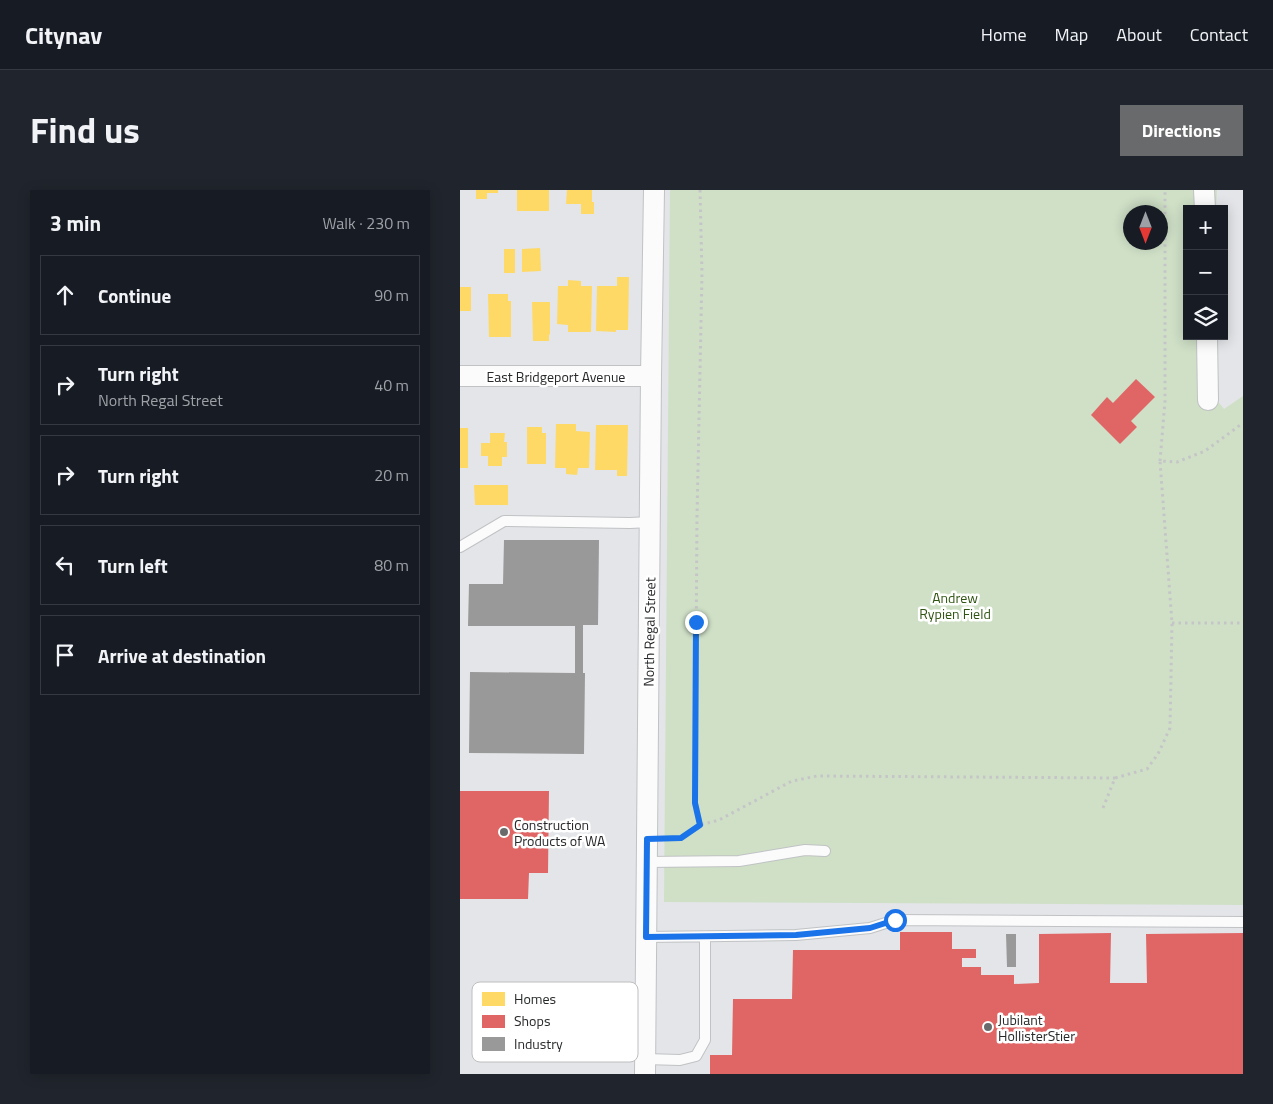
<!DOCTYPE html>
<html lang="en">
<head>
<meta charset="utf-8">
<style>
	body { margin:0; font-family:"Titillium Web",sans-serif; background:#20242c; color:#f1f3f6 }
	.controls { position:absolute; right:15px; top:15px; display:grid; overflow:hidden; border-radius:0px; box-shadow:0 2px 12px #0003 }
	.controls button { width:45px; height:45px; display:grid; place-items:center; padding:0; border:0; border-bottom:1px solid #363941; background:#171b24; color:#f1f3f6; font:25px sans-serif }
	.compass { position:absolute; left:663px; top:15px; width:45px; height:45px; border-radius:50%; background:#171b24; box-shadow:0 2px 12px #0003; rotate:180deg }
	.stop { position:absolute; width:15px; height:15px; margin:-11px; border:4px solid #1a73e8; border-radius:50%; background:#fff }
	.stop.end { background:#1a73e8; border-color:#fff; box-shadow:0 1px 5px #0008 }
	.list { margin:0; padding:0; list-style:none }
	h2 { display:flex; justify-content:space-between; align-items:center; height:65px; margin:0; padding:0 20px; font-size:21px }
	h2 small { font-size:16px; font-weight:400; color:#9ea1a6 }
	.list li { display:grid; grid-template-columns:32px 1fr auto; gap:15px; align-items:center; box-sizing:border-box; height:80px; margin:0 10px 10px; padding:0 10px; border:1px solid #363941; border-radius:0px }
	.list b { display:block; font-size:19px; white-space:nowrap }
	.list p { margin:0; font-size:16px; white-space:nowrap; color:#9ea1a6 }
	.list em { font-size:16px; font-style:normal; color:#9ea1a6 }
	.icon { flex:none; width:28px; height:28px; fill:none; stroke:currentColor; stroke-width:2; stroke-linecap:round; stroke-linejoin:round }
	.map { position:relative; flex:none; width:783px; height:884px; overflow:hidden; border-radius:0px }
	header { display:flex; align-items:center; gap:30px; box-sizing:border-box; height:70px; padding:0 25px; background:#171b24; border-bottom:1px solid #363941 }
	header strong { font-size:24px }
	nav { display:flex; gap:28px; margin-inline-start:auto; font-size:18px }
	.intro { display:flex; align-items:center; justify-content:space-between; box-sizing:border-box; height:120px; padding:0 30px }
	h1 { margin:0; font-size:35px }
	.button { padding:12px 22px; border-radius:0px; background:#696a6c; color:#fff; font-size:18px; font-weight:700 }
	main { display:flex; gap:30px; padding:0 30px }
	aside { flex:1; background:#171b24; border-radius:0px; box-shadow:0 2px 12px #0003 }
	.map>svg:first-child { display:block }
	.green { fill:#cfe0c7; fill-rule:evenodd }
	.homes { fill:#ffd966 }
	.shops { fill:#e06666 }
	.industry { fill:#999 }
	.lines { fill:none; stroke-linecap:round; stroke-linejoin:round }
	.lane-casing { stroke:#c0c2c4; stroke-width:12 }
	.street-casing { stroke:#c0c2c4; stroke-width:22 }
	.path { stroke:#c5c5c7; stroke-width:3; stroke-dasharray:2.5 4; stroke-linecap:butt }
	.lane { stroke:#fbfbfc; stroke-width:10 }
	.street { stroke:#fbfbfc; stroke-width:20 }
	.route { stroke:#1a73e8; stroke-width:6 }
	.poi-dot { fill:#696a6c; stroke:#fff; stroke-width:2 }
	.labels { text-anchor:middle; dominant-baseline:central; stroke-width:5; stroke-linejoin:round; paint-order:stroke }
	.street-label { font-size:14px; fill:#27282a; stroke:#fff }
	.park-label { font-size:14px; fill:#305513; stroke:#fff }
	.poi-label { font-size:14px; fill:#27282a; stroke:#fff; text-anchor:start }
	.key { fill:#fff; stroke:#bebebf; stroke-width:1 }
	.key-label { font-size:14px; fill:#27282a }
</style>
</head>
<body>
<header>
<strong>Citynav</strong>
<nav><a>Home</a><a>Map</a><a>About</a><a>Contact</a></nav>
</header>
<div class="intro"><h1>Find us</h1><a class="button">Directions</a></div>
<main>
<aside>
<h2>3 min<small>Walk · 230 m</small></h2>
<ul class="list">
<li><svg class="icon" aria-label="ahead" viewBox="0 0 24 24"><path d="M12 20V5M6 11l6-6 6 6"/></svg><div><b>Continue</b></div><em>90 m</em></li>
<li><svg class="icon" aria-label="right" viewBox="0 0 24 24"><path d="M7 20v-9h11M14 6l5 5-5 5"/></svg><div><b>Turn right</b><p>North Regal Street</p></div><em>40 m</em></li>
<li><svg class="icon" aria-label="right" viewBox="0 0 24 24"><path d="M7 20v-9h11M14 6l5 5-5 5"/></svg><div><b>Turn right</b></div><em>20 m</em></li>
<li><svg class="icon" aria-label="left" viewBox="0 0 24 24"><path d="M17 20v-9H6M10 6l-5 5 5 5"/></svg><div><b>Turn left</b></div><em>80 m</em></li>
<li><svg class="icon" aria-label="arrive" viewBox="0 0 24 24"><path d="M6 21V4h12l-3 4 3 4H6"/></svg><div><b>Arrive at destination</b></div></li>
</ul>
</aside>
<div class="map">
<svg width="783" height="884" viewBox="0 0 783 884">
	<rect width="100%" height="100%" fill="#e3e5e8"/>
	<path class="green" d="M210,0H757L756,19H727V146H756L755,208L764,219L783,206V715L204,712ZM670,22H700V52H670Z"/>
	<path class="homes" d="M16,0H38V3H27V9H16Z
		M57,0H89V21H57Z
		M107,0H132V12H134V24H121V14H106Z
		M80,58L81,81L62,82V59Z
		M44,59H55V83H44Z
		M157,87H169L168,140H156V142L136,141L137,96H157Z
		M108,90L121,91V96H132L131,142H108V135L97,134L98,96H108Z
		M0,97H11V121H0Z
		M28,104H48V111H51V147H29Z
		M72,112H90V144L89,145V151H73Z
		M96,234H116V241L130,242L129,278H118L117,285L106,284V278H95Z
		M136,235H168L167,286H157V280H135Z
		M67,237H82V243H86V274H67Z
		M0,238H8V278H0Z
		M30,243H45L44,252H47V267H42V276H28V266H21V253H30Z
		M14,295H48V315H15Z"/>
	<path class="shops" d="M676,189L695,207L671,231L677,237L660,254L631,225L647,207L653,213Z
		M0,601H89L88,683H69L68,709H0Z
		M440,742H492V759H516V768H502V777H521V785H554V794L579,793V744L651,743L650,793H687L686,744L783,743V884H250V865H272L273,809H332L333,760H440Z"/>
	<path class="industry" d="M44,350H139L138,435H123V483H125L124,564L9,563L10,482L115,483V436H8L9,394H43Z
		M546,744H556V777H547Z"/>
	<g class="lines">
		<defs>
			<path id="lane" d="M0,357L44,331L170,333L190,332
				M187,672L279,671L345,660L365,661
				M186,747L336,745L410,738L435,730L783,732
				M185,869L220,870L236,866L245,850V747"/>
			<path id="street" d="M744,0L745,19
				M747,146L748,210
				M0,186H191
				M185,884L191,186L194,0"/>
		</defs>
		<use href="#lane" class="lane-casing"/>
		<use href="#street" class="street-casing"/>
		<path class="path" d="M240,0L242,83L237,327L235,613L240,635L259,630L332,591L357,586L655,588
			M700,271L705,211V0
			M712,433H783
			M643,618L655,588L687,579L698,564L710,538L712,433L700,271L717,272L745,261L783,233
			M205,649L221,648L240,635"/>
		<use href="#lane" class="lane"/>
		<use href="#street" class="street"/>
	</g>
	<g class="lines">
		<path class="route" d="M236,432L235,613L240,635L221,648L187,649L186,747L336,745L410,738L435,730"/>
	</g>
	<g class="poi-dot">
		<circle cx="44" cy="642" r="5"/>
		<circle cx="528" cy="837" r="5"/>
	</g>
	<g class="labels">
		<g class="street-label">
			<text x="96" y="186">East Bridgeport Avenue</text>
			<text transform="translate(189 442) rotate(-89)">North Regal Street</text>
		</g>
		<g class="park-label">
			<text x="495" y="407">Andrew<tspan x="495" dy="16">Rypien Field</tspan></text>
		</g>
		<g class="poi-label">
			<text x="54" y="634">Construction<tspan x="54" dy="16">Products of WA</tspan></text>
			<text x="538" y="829">Jubilant<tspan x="538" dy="16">HollisterStier</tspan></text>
		</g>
	</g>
	<rect x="12" y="792" width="166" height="80" rx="8" class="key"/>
	<rect x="22" y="802" width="23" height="14" fill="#ffd966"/>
	<rect x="22" y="825" width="23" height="13" fill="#e06666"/>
	<rect x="22" y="847" width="23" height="14" fill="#999"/>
	<g class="key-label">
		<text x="54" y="814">Homes</text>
		<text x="54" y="836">Shops</text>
		<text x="54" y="859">Industry</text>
	</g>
</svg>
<div class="controls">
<button>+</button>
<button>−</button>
<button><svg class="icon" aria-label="layers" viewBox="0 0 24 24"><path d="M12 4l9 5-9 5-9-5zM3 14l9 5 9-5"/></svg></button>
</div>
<svg class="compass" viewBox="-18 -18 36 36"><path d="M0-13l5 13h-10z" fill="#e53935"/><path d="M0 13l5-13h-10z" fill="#9ea1a6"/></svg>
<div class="stop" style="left:435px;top:730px"></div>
<div class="stop end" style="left:236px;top:432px"></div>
</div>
</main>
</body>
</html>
